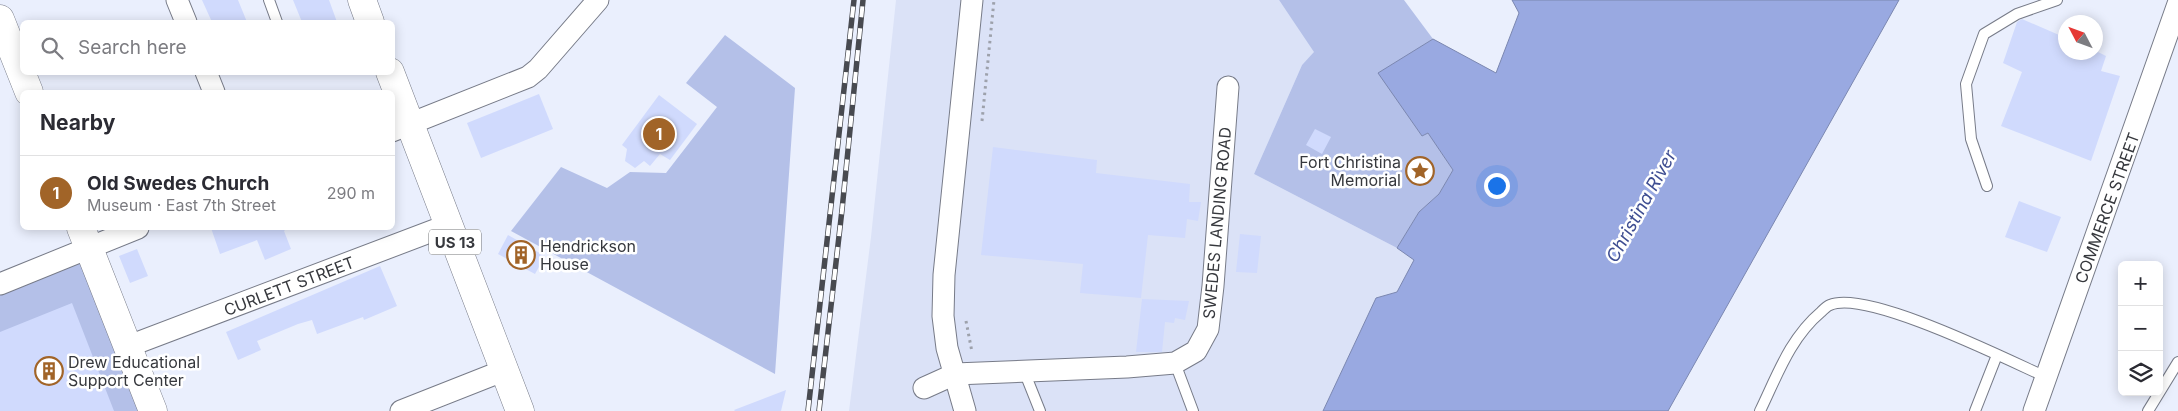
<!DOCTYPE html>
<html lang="en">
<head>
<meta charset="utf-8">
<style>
	body { margin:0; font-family:Inter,sans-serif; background:#f2f2f3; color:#2b2b33 }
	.controls { position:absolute; right:15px; bottom:15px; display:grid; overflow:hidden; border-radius:8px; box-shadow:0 2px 12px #0003 }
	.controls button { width:45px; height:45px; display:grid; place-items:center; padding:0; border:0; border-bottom:1px solid #e1e1e2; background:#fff; color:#2b2b33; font:25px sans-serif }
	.compass { position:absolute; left:2058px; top:15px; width:45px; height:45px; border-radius:50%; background:#fff; box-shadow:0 2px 12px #0003; rotate:311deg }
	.you { position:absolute; left:1496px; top:185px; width:18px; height:18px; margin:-12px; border:4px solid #fff; border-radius:50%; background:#1a73e8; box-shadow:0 0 0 8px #1a73e833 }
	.badge { display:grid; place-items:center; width:32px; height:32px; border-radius:50%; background:#a16428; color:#fff; font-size:16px; font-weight:700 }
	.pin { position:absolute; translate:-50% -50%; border:2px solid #fff; box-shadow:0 1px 5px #0006 }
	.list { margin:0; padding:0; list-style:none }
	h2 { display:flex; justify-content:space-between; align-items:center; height:65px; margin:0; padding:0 20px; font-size:21px }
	h2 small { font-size:16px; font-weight:400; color:#7c7c81 }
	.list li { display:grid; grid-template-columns:32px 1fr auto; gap:15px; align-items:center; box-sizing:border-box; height:75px; padding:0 20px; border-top:1px solid #e1e1e2 }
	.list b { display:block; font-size:19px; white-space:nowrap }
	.list p { margin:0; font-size:16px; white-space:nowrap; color:#7c7c81 }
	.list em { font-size:16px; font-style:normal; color:#7c7c81 }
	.icon { flex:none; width:28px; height:28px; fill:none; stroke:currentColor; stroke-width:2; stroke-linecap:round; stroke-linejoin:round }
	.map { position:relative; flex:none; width:2178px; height:411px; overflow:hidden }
	.search { position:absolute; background:#fff; box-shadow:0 2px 12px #0003; left:20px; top:20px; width:375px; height:55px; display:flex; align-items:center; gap:12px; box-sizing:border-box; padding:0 18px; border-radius:8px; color:#7c7c81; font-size:19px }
	.panel { position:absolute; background:#fff; box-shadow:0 2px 12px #0003; left:20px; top:90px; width:375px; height:140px; border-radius:8px }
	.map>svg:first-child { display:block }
	.built { fill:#dbe2f7 }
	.green { fill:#b4c0e8 }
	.water { fill:#99a9e1; stroke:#7b87b0 }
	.building { fill:#d0dafd }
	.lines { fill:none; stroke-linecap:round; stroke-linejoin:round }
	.service-casing { stroke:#777b88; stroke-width:12 }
	.minor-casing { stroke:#777b88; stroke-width:23 }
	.primary-casing { stroke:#777b88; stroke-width:29 }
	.path { stroke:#9da1ab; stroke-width:3; stroke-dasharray:2.5 4; stroke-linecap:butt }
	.service { stroke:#fff; stroke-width:10 }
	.minor { stroke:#fff; stroke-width:21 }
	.primary { stroke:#fff; stroke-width:28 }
	.rail-casing { stroke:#484a50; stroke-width:5.5 }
	.rail { stroke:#fff; stroke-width:4; stroke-dasharray:11; stroke-linecap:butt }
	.labels { text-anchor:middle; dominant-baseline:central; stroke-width:5; stroke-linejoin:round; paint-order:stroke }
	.shield { fill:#fff; stroke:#727477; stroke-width:1 }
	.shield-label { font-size:15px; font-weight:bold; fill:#36383d }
	.poi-label { font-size:16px; fill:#36383d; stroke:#fff; text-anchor:start }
	.street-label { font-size:16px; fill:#36383d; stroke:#fff }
	.water-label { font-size:18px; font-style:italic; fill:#3f4e92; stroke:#fff }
</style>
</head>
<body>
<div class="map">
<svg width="2178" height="411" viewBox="0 0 2178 411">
	<rect width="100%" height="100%" fill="#eaeffd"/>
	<path class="built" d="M896,0H1279L1315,52L1302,65L1254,174L1397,248L1414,260L1397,292L1376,298L1323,411H849L871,237Z"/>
	<path class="green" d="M1279,0H1404L1433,39L1379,73L1422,136L1428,133L1453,170L1439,194L1419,212L1397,248L1254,174L1302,65L1314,52Z
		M725,35L795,88L775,374L511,231L561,167L607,188L630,172L666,173L717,107L686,83Z
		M85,261L143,411H0V294Z"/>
	<path class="water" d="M1512,0H1899L1668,411H1323L1376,298L1397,292L1414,260L1397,248L1419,212L1439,194L1453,170L1428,133L1422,136L1378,73L1433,39L1496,73L1519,13Z"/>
	<path class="building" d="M202,0H238L247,22H212Z
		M293,0H329L337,22H302Z
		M2022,19L2066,38V52H2098L2106,56L2101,71L2120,76L2091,161L2001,126L2022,72L2003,63L2017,22Z
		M539,94L553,129L481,158L467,123Z
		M659,95L697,124L670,160L660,154L650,166L644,161L635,168L625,161L627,149L622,145Z
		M1315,129L1331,137L1322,154L1306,145Z
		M993,147L1097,160L1096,173L1190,184L1189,202H1201L1198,221L1187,219L1185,238L1148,235L1141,298L1080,293L1083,264L981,255Z
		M2019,201L2061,217L2047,252L2005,237Z
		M211,228H287L284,231L291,249L265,260L257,240L220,254Z
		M1240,234L1261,236L1257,273L1236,272Z
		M508,235L545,256L535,274L498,254Z
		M137,249L148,276L130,283L119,256Z
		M380,266L397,306L364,320L363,317L317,334L312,320L298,324L257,341L261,350L238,360L226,332Z
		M1142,299L1189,301L1185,320L1175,318L1174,323L1165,322L1162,352H1136Z
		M72,303L114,411H0V332Z
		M786,390L781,411H735L734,410Z"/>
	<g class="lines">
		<defs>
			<path id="service" d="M269,0L277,22
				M1987,186L1971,139L1966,84L1984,34L2017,14L2057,0
				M1175,363L1193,411
				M1024,371L1040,411
				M1760,411C1777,376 1790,338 1821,312C1823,310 1827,306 1830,305C1866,289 2006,359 2046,377
				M1975,411L1997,355
				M2148,411L2178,362"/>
			<path id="minor" d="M177,0L186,22
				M206,72L214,92
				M392,131L528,77L538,69L598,0
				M0,284L138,228
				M129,346L448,225
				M924,388L955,374L1127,367L1175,363L1196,351L1208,329L1213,286L1228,87
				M401,411L505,370
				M965,411L947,348L943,316L944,275L972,0
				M2034,411L2178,4"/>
			<path id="primary" d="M362,0L370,22
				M0,19L29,92
				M390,72L520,411
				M81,228L153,411"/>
		</defs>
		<use href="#service" class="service-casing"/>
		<use href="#minor" class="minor-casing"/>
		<use href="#primary" class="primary-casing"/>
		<path class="path" d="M982,121L994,0
			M966,321L972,352"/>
		<use href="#service" class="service"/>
		<use href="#minor" class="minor"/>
		<use href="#primary" class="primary"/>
		<defs>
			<path id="rail" d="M808,411L854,0
				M819,411L842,210L863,0"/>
		</defs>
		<use href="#rail" class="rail-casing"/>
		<use href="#rail" class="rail"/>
	</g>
	<defs>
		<symbol id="sight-ring" viewBox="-11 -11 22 22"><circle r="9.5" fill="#fff" stroke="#a16428" stroke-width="1.5"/><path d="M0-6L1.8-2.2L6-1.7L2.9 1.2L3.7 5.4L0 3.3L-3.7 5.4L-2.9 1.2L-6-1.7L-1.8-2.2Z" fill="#a16428"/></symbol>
		<symbol id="building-ring" viewBox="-11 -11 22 22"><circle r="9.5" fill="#fff" stroke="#a16428" stroke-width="1.5"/><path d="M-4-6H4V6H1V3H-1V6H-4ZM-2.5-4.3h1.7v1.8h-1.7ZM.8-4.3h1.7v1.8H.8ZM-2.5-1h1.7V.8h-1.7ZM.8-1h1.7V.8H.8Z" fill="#a16428"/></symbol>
	</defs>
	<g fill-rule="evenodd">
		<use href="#sight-ring" x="1404" y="155" width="32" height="32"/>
		<use href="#building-ring" x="505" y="239" width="32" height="32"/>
		<use href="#building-ring" x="33" y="355" width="32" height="32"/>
	</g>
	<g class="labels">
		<rect class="shield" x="429" y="229.5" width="52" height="25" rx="4"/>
		<g class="shield-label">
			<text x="455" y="242">US 13</text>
		</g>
		<g class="poi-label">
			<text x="1401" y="162" text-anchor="end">Fort Christina<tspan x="1401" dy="18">Memorial</tspan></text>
			<text x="540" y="246">Hendrickson<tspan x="540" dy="18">House</tspan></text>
			<text x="68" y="362">Drew Educational<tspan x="68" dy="18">Support Center</tspan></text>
		</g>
		<g class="street-label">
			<text transform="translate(2107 208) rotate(-70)">COMMERCE STREET</text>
			<text transform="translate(1217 223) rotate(-85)">SWEDES LANDING ROAD</text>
			<text transform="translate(289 286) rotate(-21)">CURLETT STREET</text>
		</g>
		<g class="water-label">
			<text transform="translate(1641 206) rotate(-61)">Christina River</text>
		</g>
	</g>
</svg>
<div class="controls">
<button>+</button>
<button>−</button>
<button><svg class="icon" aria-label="layers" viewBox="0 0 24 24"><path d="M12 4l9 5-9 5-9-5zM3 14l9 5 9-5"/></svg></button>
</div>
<svg class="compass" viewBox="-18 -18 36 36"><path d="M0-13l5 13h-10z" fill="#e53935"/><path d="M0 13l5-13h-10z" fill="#7c7c81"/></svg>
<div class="you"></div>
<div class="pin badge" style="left:659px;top:134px">1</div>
<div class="search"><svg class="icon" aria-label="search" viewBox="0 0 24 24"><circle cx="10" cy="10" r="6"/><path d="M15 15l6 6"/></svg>Search here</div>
<section class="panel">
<h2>Nearby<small></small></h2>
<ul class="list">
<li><span class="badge">1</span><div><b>Old Swedes Church</b><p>Museum · East 7th Street</p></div><em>290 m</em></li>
</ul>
</section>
</div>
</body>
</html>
